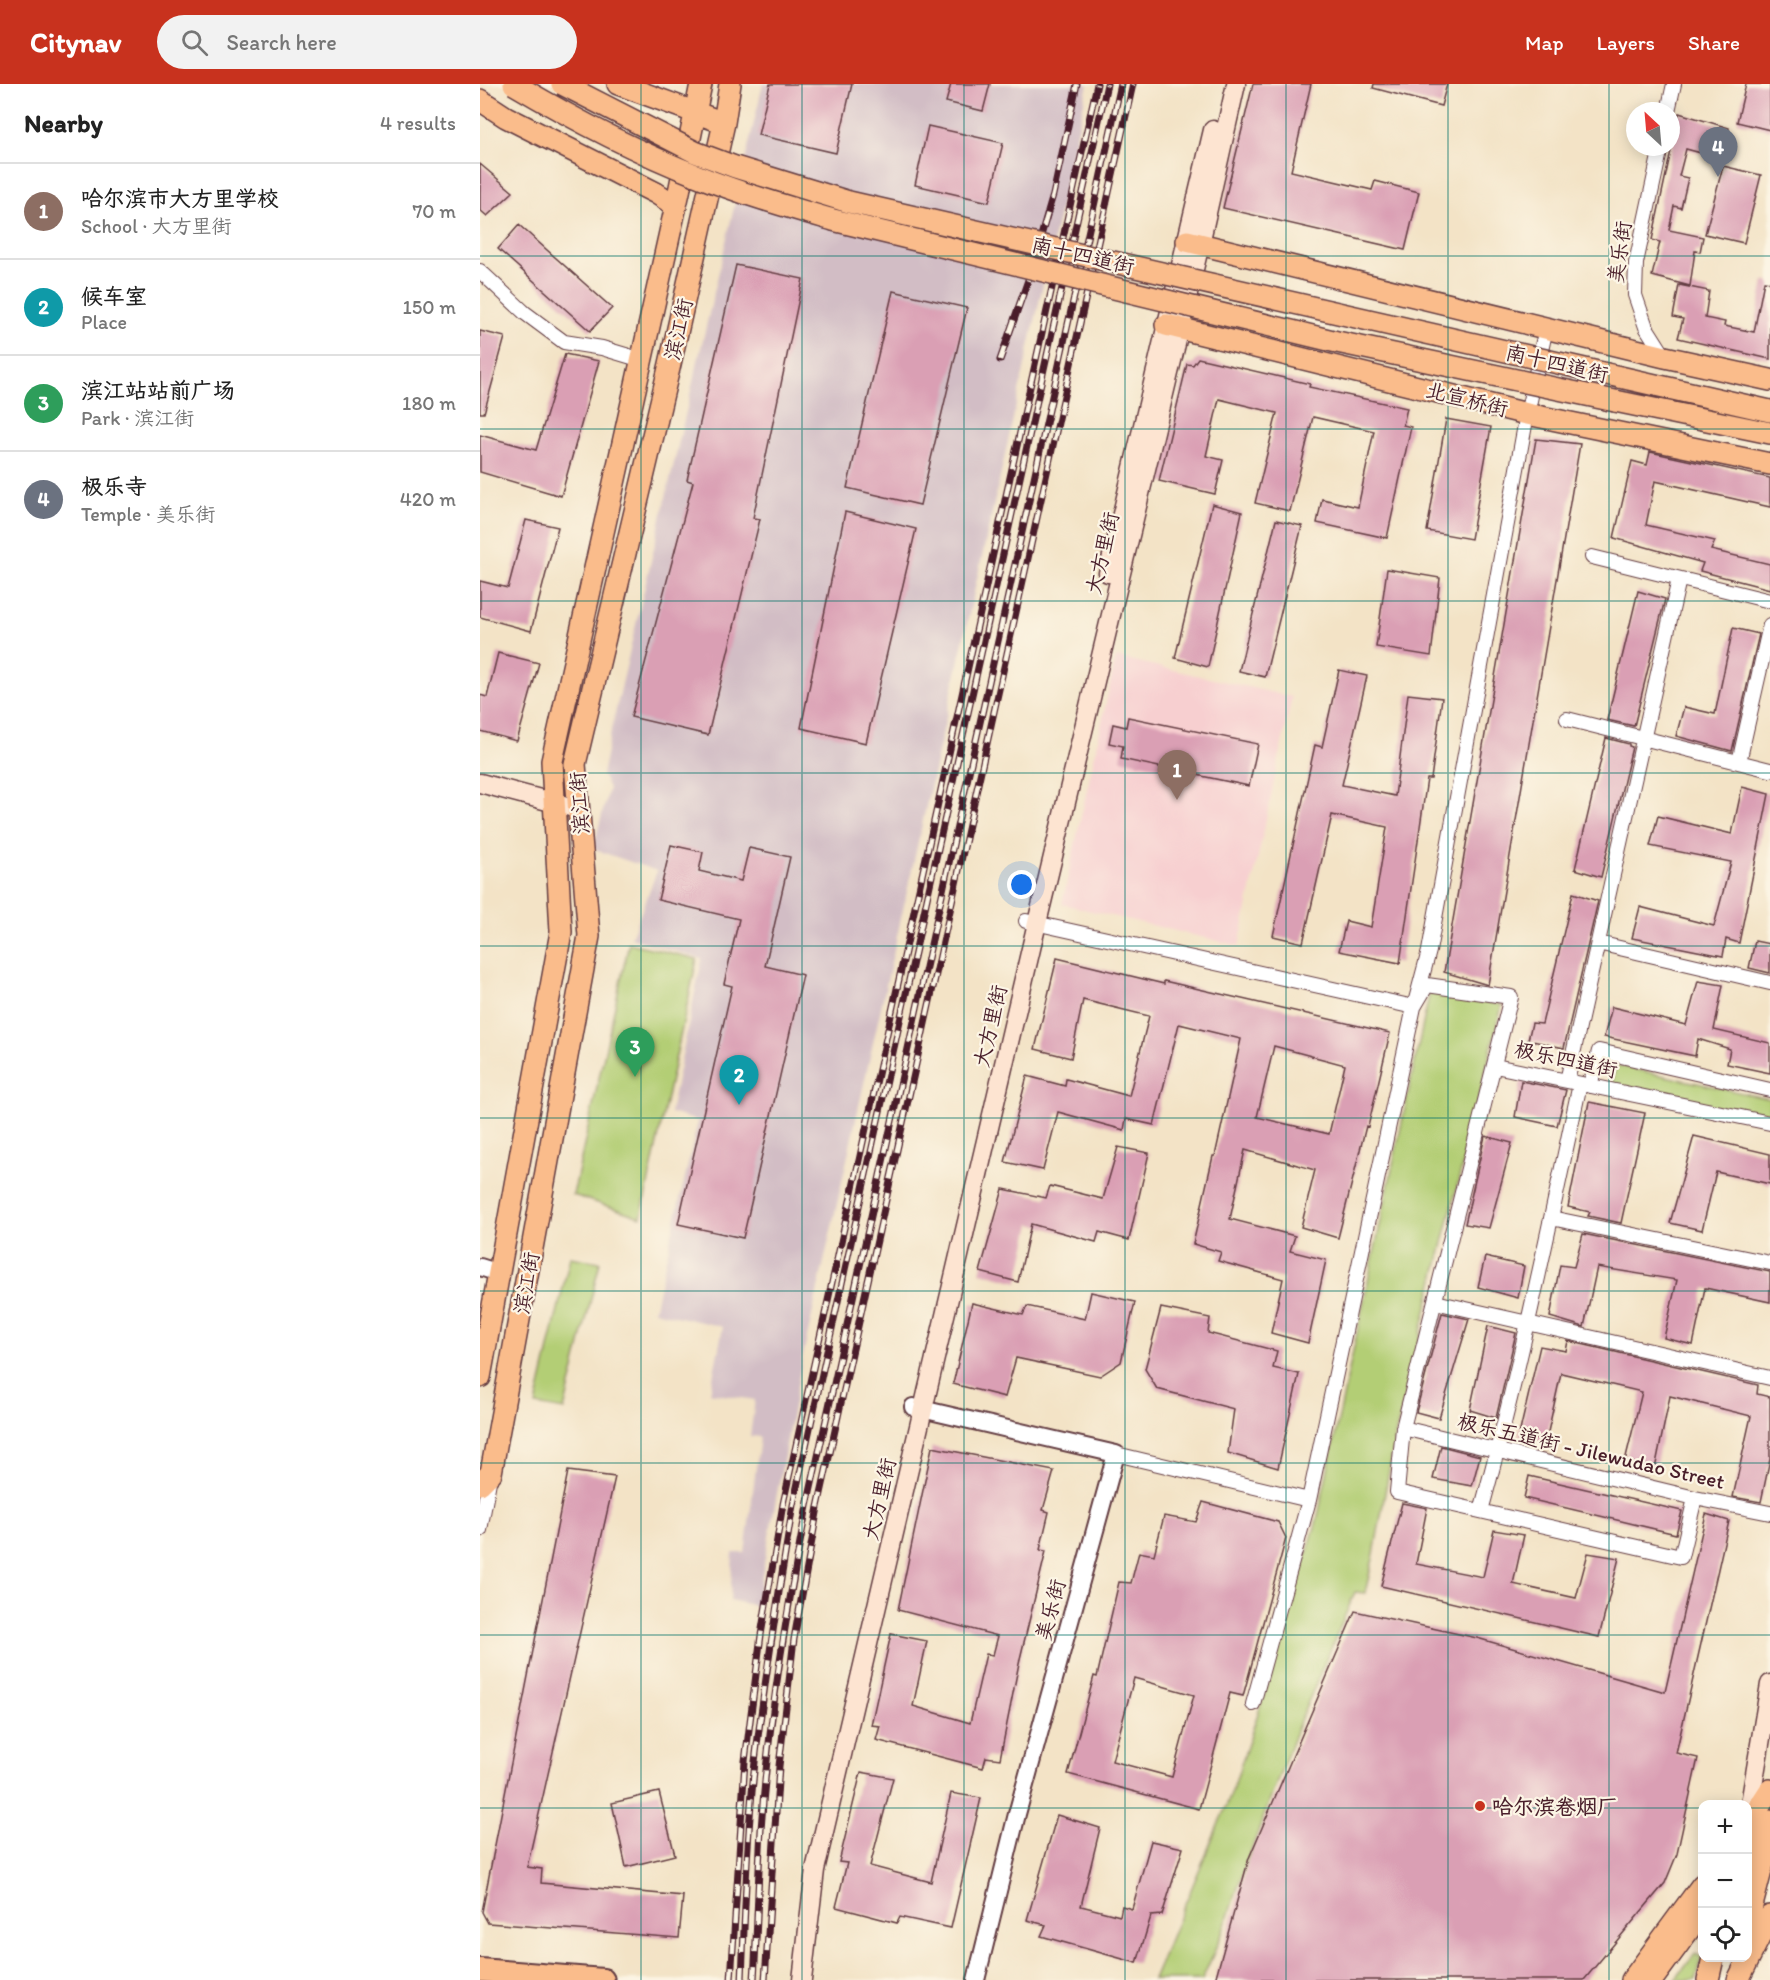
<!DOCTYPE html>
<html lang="en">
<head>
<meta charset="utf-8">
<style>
	body { margin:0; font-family:Itim,"LXGW WenKai TC",sans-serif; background:#f2f2f2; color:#222 }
	.controls { position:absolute; right:18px; bottom:18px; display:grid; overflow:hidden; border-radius:12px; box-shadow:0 3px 15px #0003 }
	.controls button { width:54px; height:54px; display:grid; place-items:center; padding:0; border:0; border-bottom:2px solid #e0e0e0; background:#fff; color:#222; font:30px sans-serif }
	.compass { position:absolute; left:1146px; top:18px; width:54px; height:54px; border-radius:50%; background:#fff; box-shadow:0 3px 15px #0003; rotate:334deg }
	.you { position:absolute; left:542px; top:801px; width:21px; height:21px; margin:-15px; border:4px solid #fff; border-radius:50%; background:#1a73e8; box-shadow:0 0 0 9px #1a73e833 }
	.badge { display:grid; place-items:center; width:39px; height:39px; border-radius:50%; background:#c8321e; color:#fff; font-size:20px; font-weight:700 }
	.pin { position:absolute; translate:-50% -50px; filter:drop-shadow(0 2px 3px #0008) }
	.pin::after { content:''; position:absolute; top:32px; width:21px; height:18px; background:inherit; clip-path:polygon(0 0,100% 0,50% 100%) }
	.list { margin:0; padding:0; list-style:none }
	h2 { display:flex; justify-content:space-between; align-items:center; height:78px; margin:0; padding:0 24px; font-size:26px }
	h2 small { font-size:20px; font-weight:400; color:#767676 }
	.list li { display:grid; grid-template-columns:39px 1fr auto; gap:18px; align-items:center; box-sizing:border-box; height:96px; padding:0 24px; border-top:2px solid #e0e0e0 }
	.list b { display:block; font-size:22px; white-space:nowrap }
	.list p { margin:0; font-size:20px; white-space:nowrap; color:#767676 }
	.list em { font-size:20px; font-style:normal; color:#767676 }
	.icon { flex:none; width:33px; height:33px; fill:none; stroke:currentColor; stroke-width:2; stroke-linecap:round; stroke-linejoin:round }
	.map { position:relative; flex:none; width:1290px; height:1896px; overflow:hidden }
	header { display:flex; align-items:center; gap:36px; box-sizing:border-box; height:84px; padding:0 30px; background:#c8321e; color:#fff }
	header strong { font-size:28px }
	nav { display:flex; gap:33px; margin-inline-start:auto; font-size:21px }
	.search { width:420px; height:54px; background:#f2f2f2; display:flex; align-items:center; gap:15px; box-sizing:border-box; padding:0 21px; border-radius:33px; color:#767676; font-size:22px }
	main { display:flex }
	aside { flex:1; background:#fff }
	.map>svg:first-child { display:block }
	.built { fill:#f7cfd0 }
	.industrial { fill:#d2bdc5 }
	.green { fill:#b3ce74; stroke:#7e7650; stroke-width:1.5 }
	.building { fill:#da9fb4; fill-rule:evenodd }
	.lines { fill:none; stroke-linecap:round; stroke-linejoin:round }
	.minor-casing { stroke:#633c42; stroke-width:16 }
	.tertiary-casing { stroke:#633c42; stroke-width:20 }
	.secondary-casing { stroke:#633c42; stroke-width:21 }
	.primary-casing { stroke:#633c42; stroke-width:24 }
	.trunk-casing { stroke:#633c42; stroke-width:26 }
	.minor { stroke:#fff; stroke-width:14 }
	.tertiary { stroke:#fff; stroke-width:16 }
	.secondary { stroke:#fde4d1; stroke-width:18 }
	.primary { stroke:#fabc8b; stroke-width:21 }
	.trunk { stroke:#fabc8b; stroke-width:22 }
	.rail-casing { stroke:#4a1f2b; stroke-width:7 }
	.rail { stroke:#fcf5e5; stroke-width:4.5; stroke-dasharray:14; stroke-linecap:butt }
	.primary-bridge-casing { stroke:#633c42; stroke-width:24; stroke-linecap:butt }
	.primary-bridge { stroke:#fabc8b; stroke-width:21 }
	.grid { fill:none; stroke:#0f766e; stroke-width:1.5; stroke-opacity:0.55 }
	.poi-dot { fill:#c8321e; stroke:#fcf5e5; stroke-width:2 }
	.labels { text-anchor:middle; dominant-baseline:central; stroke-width:4.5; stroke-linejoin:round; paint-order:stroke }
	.street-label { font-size:21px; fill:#4a1f2b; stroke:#fcf5e5 }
	.poi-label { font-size:21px; font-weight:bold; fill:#4a1f2b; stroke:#fcf5e5; text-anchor:start }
</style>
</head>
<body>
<header>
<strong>Citynav</strong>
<div class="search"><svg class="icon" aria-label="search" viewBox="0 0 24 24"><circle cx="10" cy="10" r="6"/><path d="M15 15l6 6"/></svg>Search here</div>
<nav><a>Map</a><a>Layers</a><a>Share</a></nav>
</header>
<main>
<aside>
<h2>Nearby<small>4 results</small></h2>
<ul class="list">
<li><span class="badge" style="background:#8d6e63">1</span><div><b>哈尔滨市大方里学校</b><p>School · 大方里街</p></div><em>70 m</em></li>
<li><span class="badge" style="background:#0f9aa8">2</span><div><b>候车室</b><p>Place</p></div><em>150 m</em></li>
<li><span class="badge" style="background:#2e9e5b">3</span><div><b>滨江站站前广场</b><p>Park · 滨江街</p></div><em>180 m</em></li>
<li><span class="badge" style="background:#6b7280">4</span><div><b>极乐寺</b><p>Temple · 美乐街</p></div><em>420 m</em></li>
</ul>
</aside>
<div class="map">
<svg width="1290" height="1896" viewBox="0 0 1290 1896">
	<rect width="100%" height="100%" fill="#fcf5e5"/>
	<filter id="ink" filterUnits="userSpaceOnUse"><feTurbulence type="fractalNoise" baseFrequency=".0167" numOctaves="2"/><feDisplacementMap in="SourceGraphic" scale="12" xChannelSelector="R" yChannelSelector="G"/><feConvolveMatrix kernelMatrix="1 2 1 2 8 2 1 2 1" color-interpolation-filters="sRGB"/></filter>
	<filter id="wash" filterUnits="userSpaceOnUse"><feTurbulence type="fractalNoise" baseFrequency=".008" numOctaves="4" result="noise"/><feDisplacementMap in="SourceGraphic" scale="24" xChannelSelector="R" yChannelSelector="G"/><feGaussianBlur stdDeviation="1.35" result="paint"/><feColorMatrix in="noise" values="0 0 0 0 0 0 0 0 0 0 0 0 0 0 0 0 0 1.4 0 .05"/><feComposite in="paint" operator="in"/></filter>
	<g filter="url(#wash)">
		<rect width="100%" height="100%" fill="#f3e3c6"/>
		<path class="built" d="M636,573L812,613L759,862L582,820Z"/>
		<path class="industrial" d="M283,0H608L322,1276L276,1522L250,1516L253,1469H265L280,1353L270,1352L275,1316L230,1309L243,1243L174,1227L218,1037L190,1029L222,875L151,854L177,787L113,765L129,704L122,691L131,647Z"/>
		<path class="green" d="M149,859L217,875L161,1133L93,1111Z
			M950,907L1022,921L916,1348L894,1470L885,1509L875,1508L820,1637L768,1774L742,1850L722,1896H673L752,1708L791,1590L837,1436Z
			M1135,981L1290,1015V1037L1133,1000Z
			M90,1173L120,1178L84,1326L56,1321Z
			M1215,1870L1222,1873L1216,1896H1195Z"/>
		<g id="blocks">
			<path class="building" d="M290,0H372L356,69L278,51Z
				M471,0H510L503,27L466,18Z
				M773,0H831L811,87L892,106L895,97L939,108L925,166L743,124Z
				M894,0H967L961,22L893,4Z
				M1266,0H1290V46L1257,38Z
				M1199,29L1249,44L1243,75L1206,65L1199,92L1208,94L1201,124L1194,122L1189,146L1223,153L1220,168L1215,167L1210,202L1172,192L1180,158L1172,156Z
				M448,42L523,59L509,118L435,101Z
				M0,80L33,108L7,132L0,126Z
				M1243,82L1281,91L1264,159L1225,150Z
				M39,141L132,224L110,247L18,165Z
				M256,181L323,195L273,434L280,435L228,651L151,633L213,398L207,396Z
				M1284,197L1290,198V275L1198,254L1203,235L1193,233L1199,201L1229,207L1225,234L1245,238L1244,242L1274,248Z
				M413,207L487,224L440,421L367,404Z
				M0,247L25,253L4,329H0Z
				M85,270L119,277L81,412L0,388V351L56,366Z
				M718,274L830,300L829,303L927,324L923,341L931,343L907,454L837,439L842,415L878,423L894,347L833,333L810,427L775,419L797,329L739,315L726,372L743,376L735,410L679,397L707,280L713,281Z
				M966,335L1011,343L991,455L947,447Z
				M1056,355L1100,360L1008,901L964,888Z
				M1170,368L1290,394V423L1175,397L1166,441L1235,457L1231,466L1290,480V505L1220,487L1223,479L1134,454L1152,377L1167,381Z
				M732,420L762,428L728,583L695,574Z
				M365,428L436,445L386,659L321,644Z
				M46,436L78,443L51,547L0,533V497L28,504Z
				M796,436L822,442L785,593L759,587Z
				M907,485L960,494L951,572L896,563Z
				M1158,507L1185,515L1154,642L1127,636Z
				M1253,544L1279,550L1252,667L1196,652L1204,623L1235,630Z
				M18,569L59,579L37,657L0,647V611L7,613Z
				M859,586L887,592L862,701L915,712L928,610L962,614L951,695H947L920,879L859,867L866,837L891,843L907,743L852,731L823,859L793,852L835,661L842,663Z
				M648,633L778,660L769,702L641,675L643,662L629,659L633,640L646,643Z
				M1126,654L1149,660V662L1152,663L1121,793L1095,785Z
				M1262,703L1289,710L1259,859L1246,855L1243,872L1152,854L1160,823L1234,842L1251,778L1170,762L1178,732L1252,750Z
				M191,761L223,768L219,787L261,797L269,764L310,773L285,882L323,891L263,1154L198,1140L252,902L244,900L259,835L178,816Z
				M1093,809L1118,817L1084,964L1048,956L1052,939L1062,940Z
				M1275,857L1290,860V889L1269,884Z
				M577,874L684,900V897L910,949L888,1043L886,1042L858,1154L821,1143L835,1086L765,1066L750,1135L815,1152L810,1167L846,1176L828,1259L791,1249L803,1195L738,1177L741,1168L713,1160L733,1072H735L761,955L699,940L674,1041L646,1035L644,1046L578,1028L563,1086L525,1078L547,992L585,1002L586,995L649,1012L669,932L603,916L591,974L555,965ZM794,962L865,981L849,1050L777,1033Z
				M1218,897L1243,901L1234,946L1290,959V989L1247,980L1250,965L1218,955L1215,972L1124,953L1132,923L1206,941Z
				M1041,997L1086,1006L1077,1042L1035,1033Z
				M1109,1018L1165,1029L1141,1139L1108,1132L1110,1128L1088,1123Z
				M1005,1052L1032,1059L1009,1144L985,1140Z
				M1214,1052L1290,1070V1100L1236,1088L1222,1146L1190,1139Z
				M638,1063L669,1069L649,1156L619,1148L616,1158L551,1140L538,1198L500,1188L523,1105L566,1114L570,1102L623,1115Z
				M1103,1150L1290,1188V1218L1225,1204L1213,1261L1184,1254L1197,1196L1117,1183L1104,1243L1070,1233L1080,1181L1094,1183Z
				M1005,1173L1044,1182L1038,1214L998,1203Z
				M611,1208L655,1218L641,1278L620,1292L536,1274L525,1313L473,1300L492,1219L543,1231L547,1222L605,1235Z
				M681,1224L730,1234L728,1249L797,1267L793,1284L819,1290L798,1384L748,1369L754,1325L677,1305L665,1285Z
				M962,1229L989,1235L959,1334L936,1328Z
				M1008,1242L1036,1249L1016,1334L990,1326Z
				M1088,1257L1278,1301L1277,1310L1290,1313V1375L1281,1418L1253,1413L1271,1332L1190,1312L1175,1385L1145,1377L1162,1308L1081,1289L1066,1357L1039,1351L1060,1262L1086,1267Z
				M961,1362L1000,1372L992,1402L953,1395Z
				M452,1363L574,1387L563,1426L569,1428L560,1466L566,1467L539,1579L520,1675L506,1673L503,1684L396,1656L400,1642L391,1641L411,1550L447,1557L433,1622L490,1639L506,1570L513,1571L518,1552L418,1526Z
				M88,1387L135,1393L47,1783L62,1785L61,1799L203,1812L199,1854L8,1839L2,1828Z
				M1049,1392L1202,1427L1196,1450L1044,1414Z
				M723,1418L798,1438L806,1454L763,1612L750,1609L719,1725L588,1690L614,1592L617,1593L639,1498L651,1499L659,1468L674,1471L684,1432L716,1438ZM654,1594L714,1611L692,1693L632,1677Z
				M922,1419L947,1424L936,1480L1003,1493L1014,1446L1044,1451L1033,1500L1096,1514L1108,1469L1139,1474L1119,1553L901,1502Z
				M1226,1430L1249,1437L1196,1669L1218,1674L1197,1770L1185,1799L1104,1896H735L769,1774L875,1527L997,1554L1185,1608Z
				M381,1688L413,1694L390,1782L451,1798L471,1709L501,1714L471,1844L420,1833L417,1839L356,1823L367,1779L359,1778Z
				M179,1708L195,1771L146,1783L132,1719Z
				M577,1731L620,1744L601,1822L640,1832L642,1822L652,1825L671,1757L703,1764L682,1831L671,1832L657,1879L561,1852L566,1841L547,1836Z"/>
		</g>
	</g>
	<g filter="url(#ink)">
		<use href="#blocks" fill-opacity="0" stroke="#633c42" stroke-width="1.5"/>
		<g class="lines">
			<defs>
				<path id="minor" d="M1188,27L1194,0
					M1181,63L1156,179L1155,211L1166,243L1185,273
					M0,187L45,229L84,258L122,264L162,276
					M1112,473L1290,517
					M1087,635L1290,686
					M1259,678L1290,541
					M546,837L934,923L947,901L1031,913L923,1344L917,1408L1201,1473L1215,1414
					M1118,859L1290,899
					M1015,982L1290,1039
					M1087,997L1199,495
					M1110,1002L1119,967L1290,1006
					M1071,1134L1290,1179
					M955,1218L1290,1294
					M923,1344L1215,1414L1290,1429
					M636,1370L829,1416
					M1001,1427C1040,1286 1069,1142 1100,1000
					M0,1446L10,1392
					M773,1620L829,1416L934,923L949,867L1047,330L1066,244"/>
				<path id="tertiary" d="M0,1183L19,1189
					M433,1323L636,1370L537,1730L496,1896"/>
				<path id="secondary" d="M628,489L733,46
					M0,699L98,725
					M1268,1732L1290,1600
					M322,1896L335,1786L557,839L720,160L756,0"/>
				<path id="primary" d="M138,0L244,39
					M0,16L26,33L176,109L196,122
					M707,157L1185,273L1290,296
					M686,241L1047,330L1290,380
					M1140,293L1290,327
					M1135,317L1290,349
					M0,1293L81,848L72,677L199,108L221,0
					M0,1400L11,1389L109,852L95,680L190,280L244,39L250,0
					M1268,1740L1290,1706
					M1268,1768L1290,1737
					M1268,1837L1290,1752
					M1152,1896L1222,1801
					M1172,1896L1222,1828
					M1228,1896L1233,1874
					M1258,1896L1290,1832"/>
				<path id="trunk" d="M0,1886L123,1896"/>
			</defs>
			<use href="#minor" class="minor-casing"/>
			<use href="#tertiary" class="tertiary-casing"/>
			<use href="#secondary" class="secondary-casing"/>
			<use href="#primary" class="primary-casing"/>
			<use href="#trunk" class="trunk-casing"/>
			<use href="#minor" class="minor"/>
			<use href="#tertiary" class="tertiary"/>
			<use href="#secondary" class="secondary"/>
			<use href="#primary" class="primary"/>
			<use href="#trunk" class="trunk"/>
			<defs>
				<path id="rail" d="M520,276L548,196L573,111L597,0
					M251,1896L265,1677L281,1551L303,1420L617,0
					M262,1896C265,1823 267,1750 275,1678C285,1592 299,1506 313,1421L627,0
					M274,1896C277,1846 278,1796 281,1746C288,1638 306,1529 327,1422L641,0
					M285,1896L299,1682L314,1555L338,1423L653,0"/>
			</defs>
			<use href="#rail" class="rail-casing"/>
			<use href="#rail" class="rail"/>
			<defs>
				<path id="primary-bridge" d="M34,0C93,35 154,67 218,92C262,110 308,123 353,136L857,258L1135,317
					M82,0L215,68L255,83L369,118L1140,293"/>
			</defs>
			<use href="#primary-bridge" class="primary-bridge-casing"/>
			<use href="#primary-bridge" class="primary-bridge"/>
		</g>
	</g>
	<path class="grid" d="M161,0V1896M322,0V1896M484,0V1896M645,0V1896M806,0V1896M968,0V1896M1129,0V1896M0,172H1290M0,345H1290M0,517H1290M0,689H1290M0,862H1290M0,1034H1290M0,1207H1290M0,1379H1290M0,1551H1290M0,1724H1222M1268,1724H1290"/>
	<circle class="poi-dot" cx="1000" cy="1722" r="6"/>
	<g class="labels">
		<g class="street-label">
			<text transform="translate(1139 168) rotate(-82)">美乐街</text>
			<text transform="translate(603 171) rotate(13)">南十四道街</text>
			<text transform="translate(198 245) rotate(-77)">滨江街</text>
			<text transform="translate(1077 279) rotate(13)">南十四道街</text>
			<text transform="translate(987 315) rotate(14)">北宣桥街</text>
			<text transform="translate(622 469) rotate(-77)">大方里街</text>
			<text transform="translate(99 719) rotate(-94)">滨江街</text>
			<text transform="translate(510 942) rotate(-77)">大方里街</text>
			<text transform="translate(1086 975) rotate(12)">极乐四道街</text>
			<text transform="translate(46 1199) rotate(-80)">滨江街</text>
			<text transform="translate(1111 1367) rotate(13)">极乐五道街 - Jilewudao Street</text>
			<text transform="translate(399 1415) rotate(-77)">大方里街</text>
			<text transform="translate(570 1526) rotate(-75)">美乐街</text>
		</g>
		<g class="poi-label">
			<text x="1012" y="1722">哈尔滨卷烟厂</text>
		</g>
	</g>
</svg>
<div class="controls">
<button>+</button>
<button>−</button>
<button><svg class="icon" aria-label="locate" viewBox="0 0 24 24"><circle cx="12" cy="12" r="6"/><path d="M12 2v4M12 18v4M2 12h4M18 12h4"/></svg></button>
</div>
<svg class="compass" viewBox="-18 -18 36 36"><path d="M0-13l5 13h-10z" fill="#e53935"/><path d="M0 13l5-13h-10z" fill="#767676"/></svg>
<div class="you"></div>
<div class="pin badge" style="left:697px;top:716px;background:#8d6e63">1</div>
<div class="pin badge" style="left:259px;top:1021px;background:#0f9aa8">2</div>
<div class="pin badge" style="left:155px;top:993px;background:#2e9e5b">3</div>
<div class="pin badge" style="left:1238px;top:93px;background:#6b7280">4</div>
</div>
</main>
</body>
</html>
